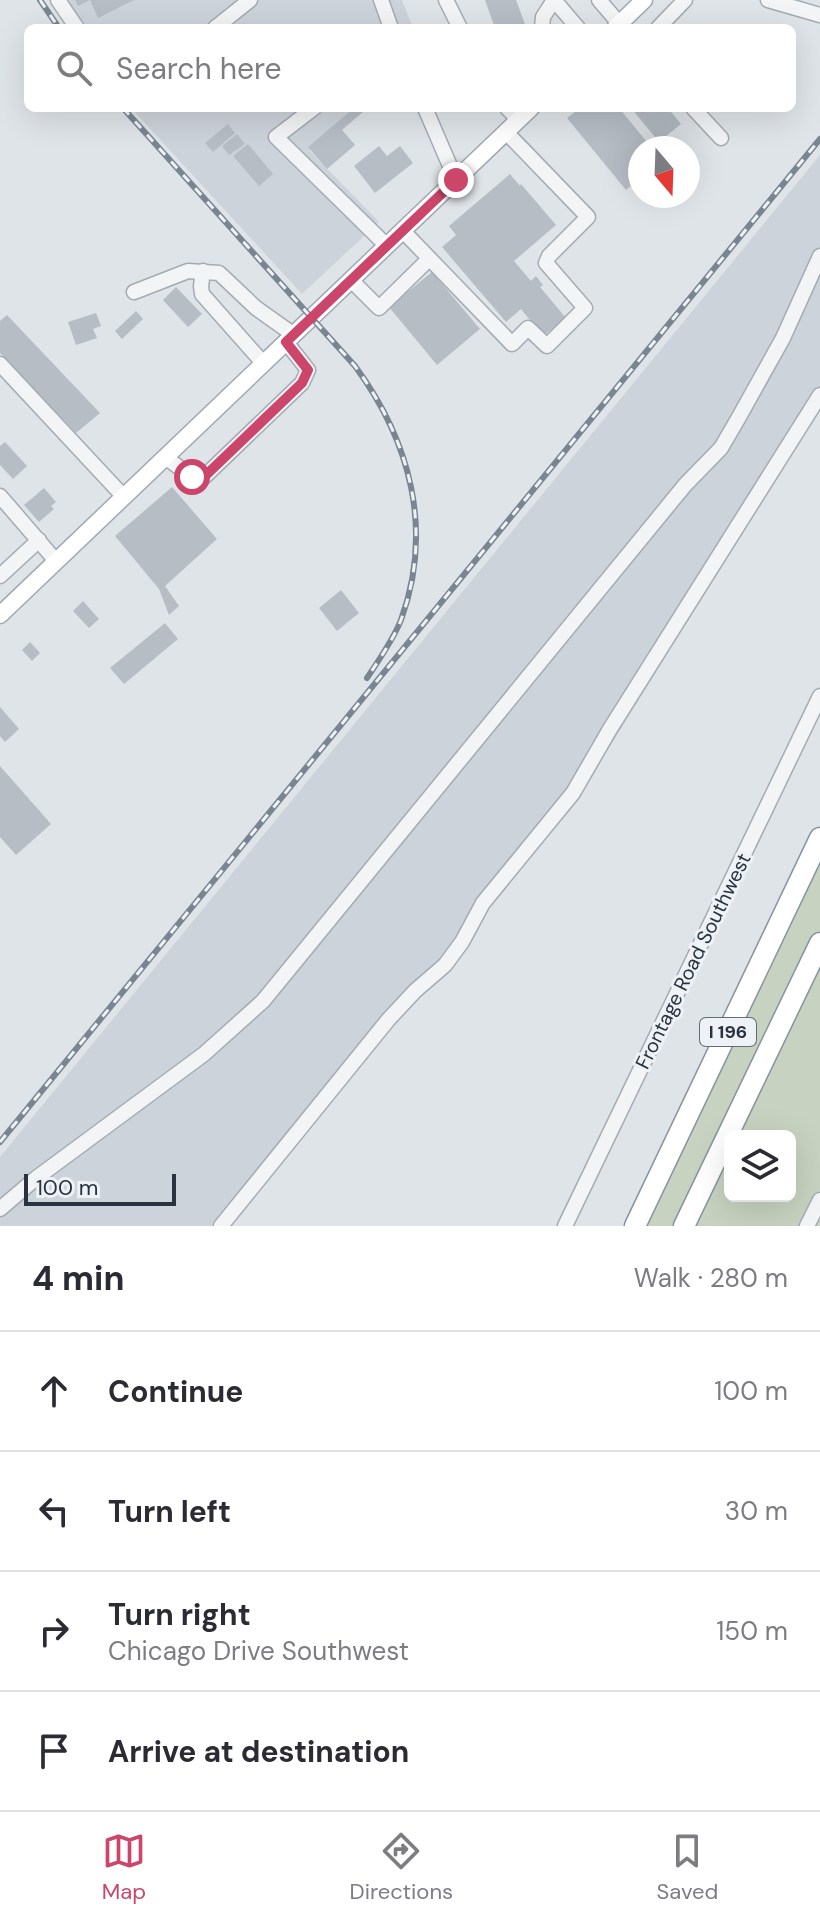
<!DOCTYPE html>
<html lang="en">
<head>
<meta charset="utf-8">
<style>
	body { margin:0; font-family:"DM Sans",sans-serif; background:#f7f7f7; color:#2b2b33 }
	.controls { position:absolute; right:24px; bottom:24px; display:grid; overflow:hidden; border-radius:12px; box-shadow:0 8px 32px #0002 }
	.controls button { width:72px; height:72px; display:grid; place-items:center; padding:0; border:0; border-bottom:2px solid #e1e1e2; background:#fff; color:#2b2b33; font:40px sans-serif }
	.compass { position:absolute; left:628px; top:136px; width:72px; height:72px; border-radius:50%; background:#fff; box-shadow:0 8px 32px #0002; rotate:161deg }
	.scale { position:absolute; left:24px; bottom:20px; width:152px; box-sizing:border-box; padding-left:8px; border:4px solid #28333f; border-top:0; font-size:22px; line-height:28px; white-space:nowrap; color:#28333f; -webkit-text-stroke:6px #eef2f6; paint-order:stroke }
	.stop { position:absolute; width:24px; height:24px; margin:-18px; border:6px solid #cb466a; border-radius:50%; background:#fff }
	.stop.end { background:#cb466a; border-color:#fff; box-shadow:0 2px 8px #0008 }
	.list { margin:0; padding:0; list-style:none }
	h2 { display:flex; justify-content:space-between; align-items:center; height:104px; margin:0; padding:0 32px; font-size:34px }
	h2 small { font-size:26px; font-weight:400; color:#7c7c81 }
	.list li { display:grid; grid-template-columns:52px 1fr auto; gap:24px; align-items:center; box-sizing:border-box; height:120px; padding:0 32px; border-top:2px solid #e1e1e2 }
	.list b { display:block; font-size:30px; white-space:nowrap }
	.list p { margin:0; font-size:26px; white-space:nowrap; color:#7c7c81 }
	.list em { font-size:26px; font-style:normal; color:#7c7c81 }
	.icon { flex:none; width:44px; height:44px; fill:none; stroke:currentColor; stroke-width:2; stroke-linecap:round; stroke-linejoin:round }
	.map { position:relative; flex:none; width:820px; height:1226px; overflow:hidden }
	.search { position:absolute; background:#fff; box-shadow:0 8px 32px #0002; left:24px; right:24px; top:24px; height:88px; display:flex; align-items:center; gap:20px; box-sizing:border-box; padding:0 28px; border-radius:12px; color:#7c7c81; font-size:30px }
	.sheet { height:584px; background:#fff }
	nav { display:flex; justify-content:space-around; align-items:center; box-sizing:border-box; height:112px; border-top:2px solid #e1e1e2; background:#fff; font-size:22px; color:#7c7c81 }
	nav a { display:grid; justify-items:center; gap:4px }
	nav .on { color:#cb466a }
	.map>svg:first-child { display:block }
	.built { fill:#cdd3da }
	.green { fill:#c7d2c0; fill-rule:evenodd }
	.building { fill:#b6bdc5 }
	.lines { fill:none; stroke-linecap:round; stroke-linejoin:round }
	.minor-casing { stroke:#a4abb2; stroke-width:17 }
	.major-casing { stroke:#9fa9b3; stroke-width:19 }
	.highway-casing { stroke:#87939e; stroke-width:23 }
	.minor { stroke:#f2f4f6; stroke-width:14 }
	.major { stroke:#fff; stroke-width:16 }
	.highway { stroke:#fff; stroke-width:20 }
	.rail-casing { stroke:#798591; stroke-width:6 }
	.rail { stroke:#eef2f6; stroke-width:3; stroke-dasharray:9; stroke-linecap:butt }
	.route { stroke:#cb466a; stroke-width:10 }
	.labels { text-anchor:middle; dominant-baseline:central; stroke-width:6; stroke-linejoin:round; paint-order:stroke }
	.shield { fill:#eef2f6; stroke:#636c76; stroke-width:2 }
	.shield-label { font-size:18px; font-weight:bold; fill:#28333f }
	.street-label { font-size:20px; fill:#28333f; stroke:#eef2f6 }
</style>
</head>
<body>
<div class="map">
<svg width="820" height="1226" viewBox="0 0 820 1226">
	<rect width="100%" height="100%" fill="#dfe4e8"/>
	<path class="built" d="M52,0H402L413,28H72Z
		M131,108H354L310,151L379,222L302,294Z
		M820,155V407L580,795L227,1226H0V1157Z"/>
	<path class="green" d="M820,838V1226H635ZM730,1136H790V1196H730Z"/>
	<path class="building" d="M75,0H134L98,18L90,0L78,6Z
		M485,0H516L526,27L495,28Z
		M354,108H360L363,112L342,130L355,145L327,169L308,147Z
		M580,108H619L652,148H640V179L626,190L567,118Z
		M631,108H668L681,124L659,142Z
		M228,124L235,133L213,152L205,143Z
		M237,134L245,144L229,155L222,146Z
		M248,144L273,174L259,186L233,156Z
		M379,146L387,156L400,146L413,163L375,193L354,166Z
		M510,174L520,186L521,184L556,225L514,261L531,281L536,276L543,285L540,287L566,318L543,336L521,309L506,322L442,247L456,235L449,226Z
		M432,272L480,329L437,365L389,307Z
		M176,287L202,314L188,327L163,300Z
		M136,311L143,319L122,339L115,331Z
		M96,313L101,326L93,329L97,338L76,345L68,322Z
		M7,315L100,413L76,433L0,353V321Z
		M5,442L27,466L13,479L0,465V446Z
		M172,487L217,539L165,586L179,606L169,615L159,589L115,536Z
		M44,488L56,502L51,506L54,509L39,522L24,505Z
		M341,590L359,613L337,631L319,608Z
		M83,601L99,619L89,628L73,611Z
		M165,623L178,639L124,684L110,668Z
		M30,642L40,653L32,661L22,650Z
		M0,707L19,729L5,742L0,736Z
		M0,766L51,824L16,855L0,837Z"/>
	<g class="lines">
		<defs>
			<path id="minor" d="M58,0L77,28
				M381,0L391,28
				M446,0L460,28
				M554,0L578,28
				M599,0L623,28
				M768,0L820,15
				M215,28L250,0
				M542,28L543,17L554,0
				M658,28L685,0
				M314,108L276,137L387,246
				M425,108L456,180
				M507,108L519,120
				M693,108L721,138
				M403,231L512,344L528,328L547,346L585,308L546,263L549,256L588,217L506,132
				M203,271L201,286L202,294L264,364
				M352,281L379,308L429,259
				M134,292L188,271L219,273L256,308L294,335
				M0,364L124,497
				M165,457L192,477H204L302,383L308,370L286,342
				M0,496L56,561
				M0,576L39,540
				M0,1209L35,1179L204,1054L263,1001L685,485L721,448L739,417L783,338L820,256
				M221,1226L388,1020L415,991L445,965L462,942L483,903L573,793L610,729L820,395
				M565,1226L820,696
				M807,1226L820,1200"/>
			<path id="major" d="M615,28L644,0
				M0,615L531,108"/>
			<path id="highway" d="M635,1226L820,838
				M684,1226L820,943"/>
		</defs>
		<use href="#minor" class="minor-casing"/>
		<use href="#major" class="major-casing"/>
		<use href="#highway" class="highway-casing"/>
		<use href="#minor" class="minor"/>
		<use href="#major" class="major"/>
		<use href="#highway" class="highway"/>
		<defs>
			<path id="rail" d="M40,0L59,28
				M123,108L355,366C410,441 434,529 401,620C393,640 379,660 367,678
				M0,1142L820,139"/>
		</defs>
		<use href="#rail" class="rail-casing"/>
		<use href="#rail" class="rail"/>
	</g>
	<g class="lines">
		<path class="route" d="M192,477H204L302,383L308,370L286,342L456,180"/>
	</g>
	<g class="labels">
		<rect class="shield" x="700" y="1018" width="56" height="28" rx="6"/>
		<g class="shield-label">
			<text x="728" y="1032">I 196</text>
		</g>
		<g class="street-label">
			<text transform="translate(693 961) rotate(-64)">Frontage Road Southwest</text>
		</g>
	</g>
</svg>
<div class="controls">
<button><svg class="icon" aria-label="layers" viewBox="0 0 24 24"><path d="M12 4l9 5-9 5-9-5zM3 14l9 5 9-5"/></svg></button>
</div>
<svg class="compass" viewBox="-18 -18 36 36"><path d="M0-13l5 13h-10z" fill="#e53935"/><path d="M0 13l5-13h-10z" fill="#7c7c81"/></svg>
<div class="scale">100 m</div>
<div class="stop" style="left:192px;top:477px"></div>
<div class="stop end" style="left:456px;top:180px"></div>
<div class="search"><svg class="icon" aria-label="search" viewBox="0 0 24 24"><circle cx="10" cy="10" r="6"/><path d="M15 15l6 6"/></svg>Search here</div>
</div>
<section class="sheet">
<h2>4 min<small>Walk · 280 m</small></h2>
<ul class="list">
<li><svg class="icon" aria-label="ahead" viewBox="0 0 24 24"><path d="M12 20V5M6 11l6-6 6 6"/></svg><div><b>Continue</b></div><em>100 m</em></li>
<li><svg class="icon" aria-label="left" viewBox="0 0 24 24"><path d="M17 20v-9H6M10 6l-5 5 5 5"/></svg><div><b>Turn left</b></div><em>30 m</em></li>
<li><svg class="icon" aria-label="right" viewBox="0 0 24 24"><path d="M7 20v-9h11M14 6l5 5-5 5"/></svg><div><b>Turn right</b><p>Chicago Drive Southwest</p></div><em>150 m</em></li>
<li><svg class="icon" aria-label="arrive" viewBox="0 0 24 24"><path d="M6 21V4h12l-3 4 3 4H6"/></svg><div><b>Arrive at destination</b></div></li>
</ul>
</section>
<nav>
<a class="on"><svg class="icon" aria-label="map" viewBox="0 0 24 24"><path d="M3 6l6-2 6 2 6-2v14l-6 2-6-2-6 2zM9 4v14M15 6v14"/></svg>Map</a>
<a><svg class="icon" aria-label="directions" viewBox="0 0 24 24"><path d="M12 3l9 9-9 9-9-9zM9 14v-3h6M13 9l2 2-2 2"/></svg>Directions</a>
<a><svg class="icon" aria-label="saved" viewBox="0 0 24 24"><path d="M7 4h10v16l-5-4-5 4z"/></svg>Saved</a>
</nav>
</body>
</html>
